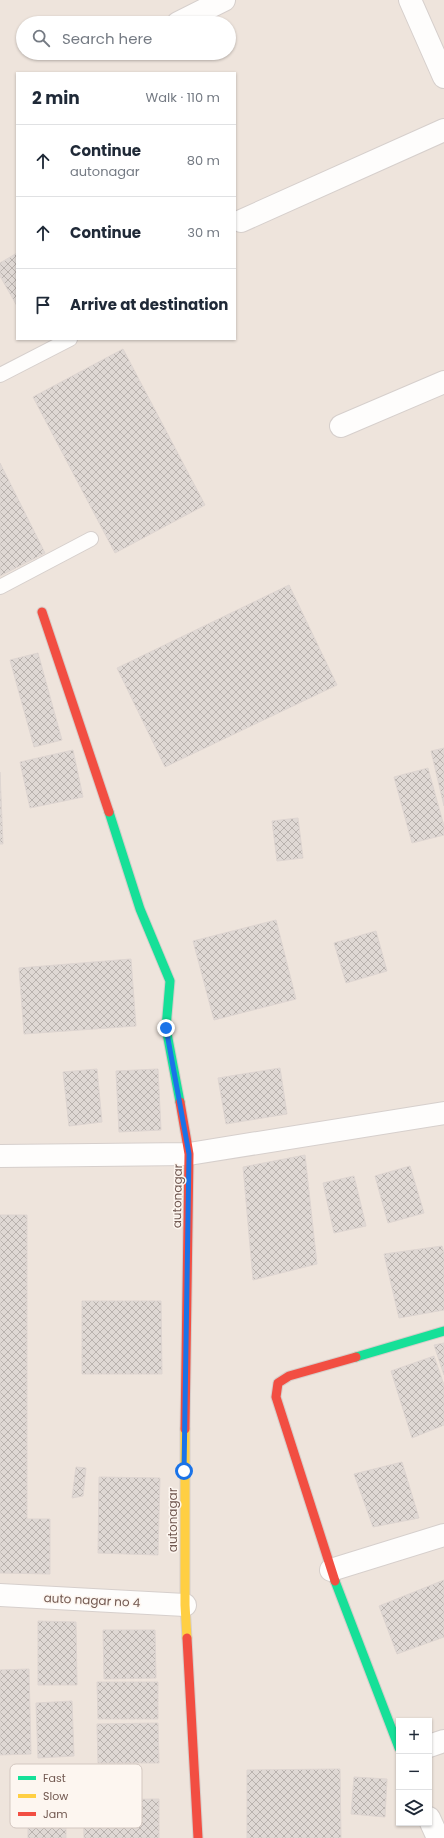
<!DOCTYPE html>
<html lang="en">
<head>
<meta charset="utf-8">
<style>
	body { margin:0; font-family:Poppins,sans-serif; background:#f6f6f7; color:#1f2937 }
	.controls { position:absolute; right:12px; bottom:12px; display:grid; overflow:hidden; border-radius:0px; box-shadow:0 1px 3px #0004 }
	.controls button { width:36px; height:36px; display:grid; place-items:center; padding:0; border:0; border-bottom:1px solid #e0e1e3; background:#fff; color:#1f2937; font:20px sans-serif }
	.stop { position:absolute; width:12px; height:12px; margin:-9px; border:3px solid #1a73e8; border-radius:50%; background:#fff }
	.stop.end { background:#1a73e8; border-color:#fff; box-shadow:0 1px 4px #0008 }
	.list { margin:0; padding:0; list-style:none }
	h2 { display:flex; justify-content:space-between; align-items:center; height:52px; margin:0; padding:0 16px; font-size:17px }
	h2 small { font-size:13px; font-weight:400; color:#747a83 }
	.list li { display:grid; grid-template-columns:26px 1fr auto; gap:12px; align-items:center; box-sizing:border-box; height:72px; padding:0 16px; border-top:1px solid #e0e1e3 }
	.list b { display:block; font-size:15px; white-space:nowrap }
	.list p { margin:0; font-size:13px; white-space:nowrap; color:#747a83 }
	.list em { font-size:13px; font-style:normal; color:#747a83 }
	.icon { flex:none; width:22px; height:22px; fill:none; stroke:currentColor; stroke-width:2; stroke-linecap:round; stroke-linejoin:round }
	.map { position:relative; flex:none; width:444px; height:1838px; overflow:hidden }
	.search { position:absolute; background:#fff; box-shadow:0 1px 3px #0004; left:16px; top:16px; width:220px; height:44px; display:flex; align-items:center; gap:10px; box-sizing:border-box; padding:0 14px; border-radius:22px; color:#747a83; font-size:15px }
	.panel { position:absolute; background:#fff; box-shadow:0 1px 3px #0004; left:16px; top:72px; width:220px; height:268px; border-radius:0px }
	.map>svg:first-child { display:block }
	.residential { fill:#eee4dc; fill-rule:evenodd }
	.building { fill:url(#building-cross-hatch); stroke:#ded5d1 }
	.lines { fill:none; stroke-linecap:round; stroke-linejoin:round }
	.lane-casing { stroke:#d6cfcc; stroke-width:16 }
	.street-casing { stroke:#d6cfcc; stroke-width:24 }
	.fast-casing { stroke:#d6ceca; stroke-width:11 }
	.slow-casing { stroke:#d6ceca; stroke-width:11 }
	.jam-casing { stroke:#d6ceca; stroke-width:11 }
	.lane { stroke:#fefdfc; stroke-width:14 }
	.street { stroke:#fefdfc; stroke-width:22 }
	.fast { stroke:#16e098; stroke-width:9 }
	.slow { stroke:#ffcf43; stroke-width:9 }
	.jam { stroke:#f24e42; stroke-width:9 }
	.route { stroke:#1a73e8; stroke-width:5 }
	.labels { text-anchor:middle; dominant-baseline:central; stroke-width:3; stroke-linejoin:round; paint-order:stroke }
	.street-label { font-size:12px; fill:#715850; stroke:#fdf6f0 }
	.key { fill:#fdf6f0; stroke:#d3c7c0; stroke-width:1 }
	.key-label { font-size:11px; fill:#715850 }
</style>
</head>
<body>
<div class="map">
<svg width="444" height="1838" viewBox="0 0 444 1838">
	<defs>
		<pattern id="building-cross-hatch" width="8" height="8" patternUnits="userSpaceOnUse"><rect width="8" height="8" fill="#dfd8d4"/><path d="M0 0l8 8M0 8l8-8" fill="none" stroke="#b9b2ae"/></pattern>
	</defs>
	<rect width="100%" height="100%" fill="#f6f2ee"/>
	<path class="residential" d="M0,0H444V1838H0ZM23,23H229V53H23ZM17,73H235V339H17ZM399,1721H429V1823H399Z"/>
	<path class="building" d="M17,253V306L0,276V263Z
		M123,349L205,505L115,553L33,397Z
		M0,463L45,553L0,576Z
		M289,585L337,685L165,767L117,668Z
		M38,653L62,740L34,747L10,660Z
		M444,748V806L431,751Z
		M73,750L83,797L30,808L20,762Z
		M428,768L444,826V835L412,843L394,777Z
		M0,772L3,844H0Z
		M298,818L303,858L277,861L272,821Z
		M276,920L296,999L214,1020L193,941Z
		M376,931L387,971L346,983L334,943Z
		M131,959L136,1026L24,1034L19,968Z
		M280,1068L287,1114L226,1124L218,1078Z
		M97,1069L102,1122L69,1126L63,1072Z
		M158,1069L161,1130L119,1132L116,1071Z
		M305,1155L317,1264L253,1280L243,1167Z
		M410,1166L424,1213L388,1223L375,1176Z
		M354,1176L366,1226L334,1233L323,1183Z
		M0,1215H27V1519H50V1574L0,1573Z
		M442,1246L444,1253V1310L399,1318L384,1254Z
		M82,1301H161L162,1374H82Z
		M444,1343V1375L434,1345Z
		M434,1356L444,1385V1425L412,1438L391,1371Z
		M402,1462L419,1518L373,1527L354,1474Z
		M76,1467L86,1468L83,1496L72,1498Z
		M99,1477L160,1478L158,1555L98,1553Z
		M444,1580V1637L397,1654L379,1606Z
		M38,1621L76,1622L77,1685H38Z
		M103,1630H155L156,1678L104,1679Z
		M29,1669L31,1754L0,1755V1670Z
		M97,1682H158V1719H98Z
		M72,1701L74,1756L38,1758L36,1703Z
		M158,1723L159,1763H98L97,1724Z
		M340,1769L341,1838H247V1770Z
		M354,1777L387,1779L385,1817L351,1814Z
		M28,1793H66V1838H28Z
		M159,1799V1838H84L83,1800Z"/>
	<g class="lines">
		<defs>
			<path id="lane" d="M0,375L70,339
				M0,587L91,539"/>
			<path id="street" d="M410,0L444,77
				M178,23L224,0
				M241,221L444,130
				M341,426L444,382
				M0,1156L189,1154L444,1113
				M331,1570L444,1535
				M0,1595L185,1605
				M429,1746L444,1741
				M429,1818L438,1838"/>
			<path id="fast" d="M109,812L140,909L170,981L166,1028L180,1102
				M356,1357L444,1331
				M335,1581L399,1748"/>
			<path id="slow" d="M185,1429V1605L187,1638"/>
			<path id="jam" d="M42,612L109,812
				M180,1102L189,1154L185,1429
				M335,1581L276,1397L278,1383L289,1376L356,1357
				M187,1638L198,1838"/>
		</defs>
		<use href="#lane" class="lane-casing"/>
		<use href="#street" class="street-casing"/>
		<use href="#fast" class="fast-casing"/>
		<use href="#slow" class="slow-casing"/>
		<use href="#jam" class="jam-casing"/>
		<use href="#lane" class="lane"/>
		<use href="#street" class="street"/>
		<use href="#fast" class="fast"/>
		<use href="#slow" class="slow"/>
		<use href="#jam" class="jam"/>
	</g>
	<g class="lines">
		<path class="route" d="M166,1028L189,1154L184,1471"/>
	</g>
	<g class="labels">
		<g class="street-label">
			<text transform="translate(177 1196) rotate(-89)">autonagar</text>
			<text transform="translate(172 1520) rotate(-90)">autonagar</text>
			<text transform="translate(92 1600) rotate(3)">auto nagar no 4</text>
		</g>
	</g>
	<rect x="10" y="1764" width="132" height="64" rx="6" class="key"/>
	<rect x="18" y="1776" width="18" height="4" fill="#16e098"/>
	<rect x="18" y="1794" width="18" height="4" fill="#ffcf43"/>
	<rect x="18" y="1812" width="18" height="4" fill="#f24e42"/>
	<g class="key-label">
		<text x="43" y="1782">Fast</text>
		<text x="43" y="1800">Slow</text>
		<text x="43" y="1818">Jam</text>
	</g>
</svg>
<div class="controls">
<button>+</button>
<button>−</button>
<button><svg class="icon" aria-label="layers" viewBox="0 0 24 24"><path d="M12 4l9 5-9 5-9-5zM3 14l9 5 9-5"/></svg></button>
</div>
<div class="stop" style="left:184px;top:1471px"></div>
<div class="stop end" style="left:166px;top:1028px"></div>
<div class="search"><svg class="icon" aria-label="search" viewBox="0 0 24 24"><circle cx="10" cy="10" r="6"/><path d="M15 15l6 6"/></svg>Search here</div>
<section class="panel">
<h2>2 min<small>Walk · 110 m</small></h2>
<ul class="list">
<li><svg class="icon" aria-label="ahead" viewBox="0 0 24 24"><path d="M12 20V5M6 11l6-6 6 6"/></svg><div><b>Continue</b><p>autonagar</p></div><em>80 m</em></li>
<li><svg class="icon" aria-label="ahead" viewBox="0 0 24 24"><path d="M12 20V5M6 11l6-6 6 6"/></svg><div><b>Continue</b></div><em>30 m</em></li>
<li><svg class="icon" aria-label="arrive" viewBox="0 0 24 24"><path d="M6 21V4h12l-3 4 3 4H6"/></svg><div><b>Arrive at destination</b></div></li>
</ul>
</section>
</div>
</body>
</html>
